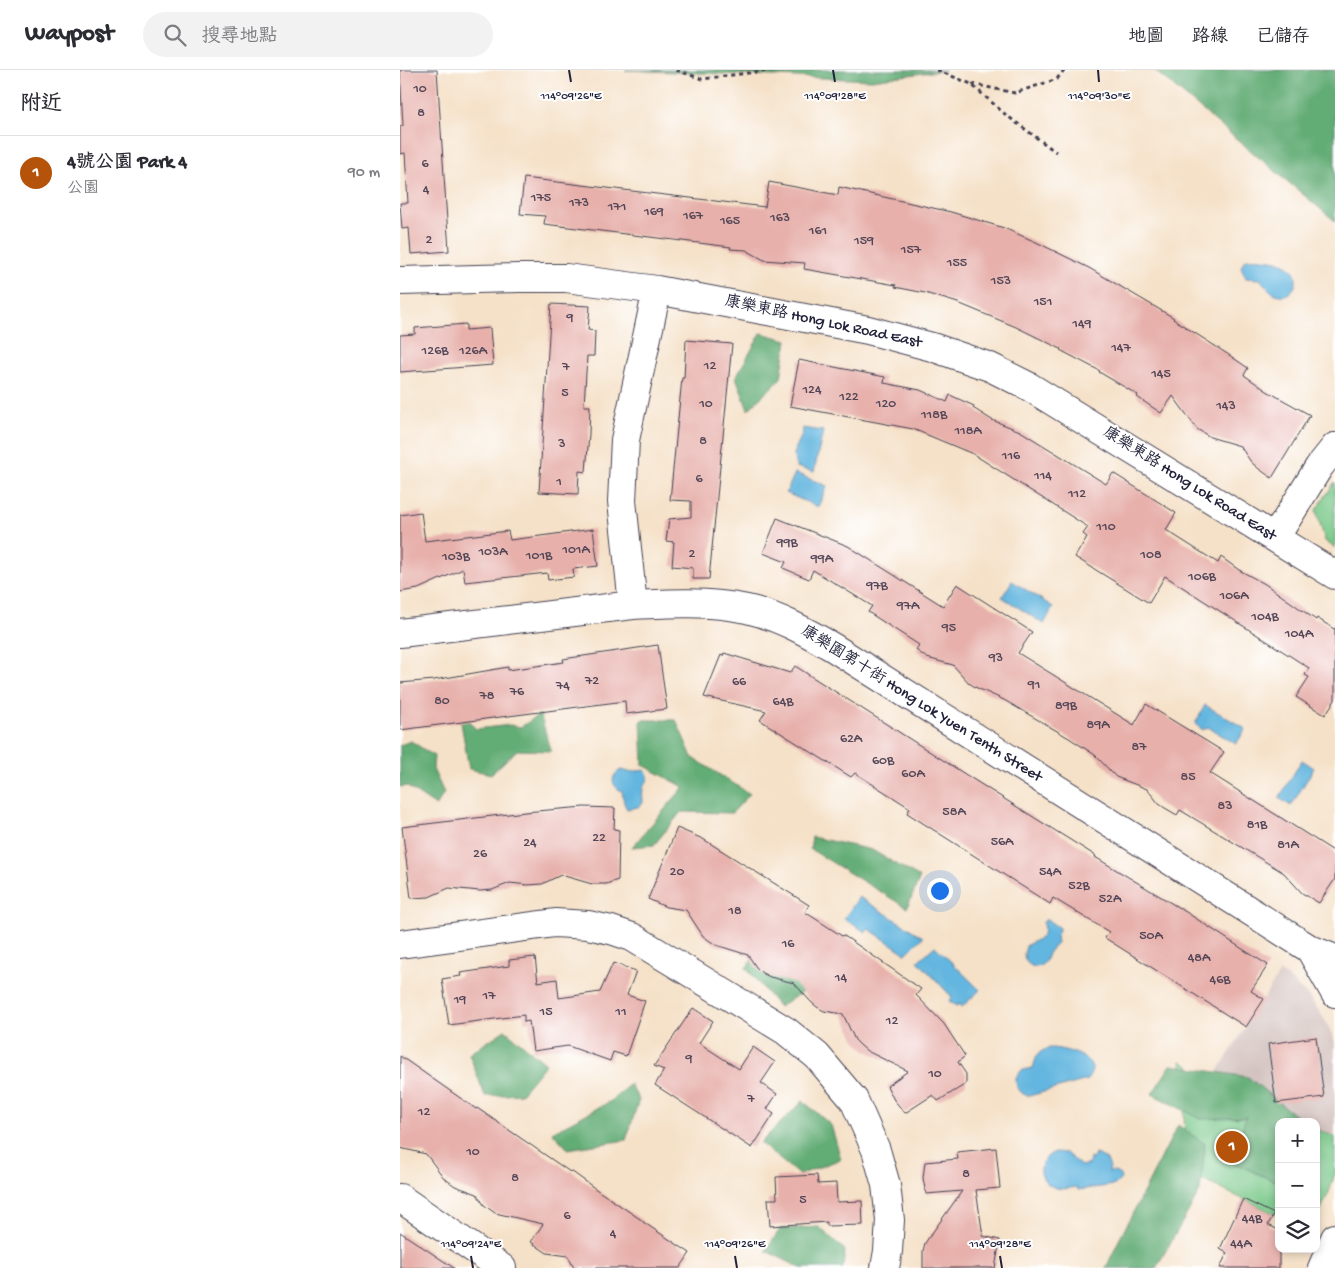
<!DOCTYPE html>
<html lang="zh-TW">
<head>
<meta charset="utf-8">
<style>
	body { margin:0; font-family:"Gochi Hand","LXGW WenKai TC",sans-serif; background:#f2f2f3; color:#2b2b33 }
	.controls { position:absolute; right:15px; bottom:15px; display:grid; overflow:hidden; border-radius:10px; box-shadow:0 2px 8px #0003 }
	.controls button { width:45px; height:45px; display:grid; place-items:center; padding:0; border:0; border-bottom:1px solid #e1e1e2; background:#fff; color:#2b2b33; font:25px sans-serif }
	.you { position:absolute; left:539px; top:820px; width:18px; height:18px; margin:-12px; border:4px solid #fff; border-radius:50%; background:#1a73e8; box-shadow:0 0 0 8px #1a73e833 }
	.badge { display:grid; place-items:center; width:32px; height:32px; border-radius:50%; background:#b45309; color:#fff; font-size:16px; font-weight:700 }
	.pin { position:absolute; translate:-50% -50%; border:2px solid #fff; box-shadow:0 1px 5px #0006 }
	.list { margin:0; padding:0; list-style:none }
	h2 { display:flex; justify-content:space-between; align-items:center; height:65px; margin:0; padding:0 20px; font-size:21px }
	h2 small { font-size:16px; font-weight:400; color:#7c7c81 }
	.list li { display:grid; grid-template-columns:32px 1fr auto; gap:15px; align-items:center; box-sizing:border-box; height:75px; padding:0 20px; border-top:1px solid #e1e1e2 }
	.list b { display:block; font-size:19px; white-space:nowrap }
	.list p { margin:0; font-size:16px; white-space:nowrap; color:#7c7c81 }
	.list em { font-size:16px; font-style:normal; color:#7c7c81 }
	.icon { flex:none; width:28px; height:28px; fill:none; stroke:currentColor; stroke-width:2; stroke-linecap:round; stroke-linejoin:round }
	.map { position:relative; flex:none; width:935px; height:1198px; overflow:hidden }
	header { display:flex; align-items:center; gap:30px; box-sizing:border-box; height:70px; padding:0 25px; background:#fff; border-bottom:1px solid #e1e1e2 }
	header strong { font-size:24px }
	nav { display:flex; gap:28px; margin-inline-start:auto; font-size:18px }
	.search { width:350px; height:45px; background:#f2f2f3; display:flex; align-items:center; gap:12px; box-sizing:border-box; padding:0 18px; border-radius:28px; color:#7c7c81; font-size:19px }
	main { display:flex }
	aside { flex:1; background:#fff }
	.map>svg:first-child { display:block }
	.industrial { fill:#d1c0bc }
	.green { fill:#79c889; stroke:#4e7562 }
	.forest { fill:#62ac75; stroke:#426758 }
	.water { fill:#64b6df; stroke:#436c8d }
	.building { fill:#e7b0ab }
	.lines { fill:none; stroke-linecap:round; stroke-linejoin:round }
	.street-casing { stroke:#423f50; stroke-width:30 }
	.path { stroke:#423f50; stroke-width:3; stroke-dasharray:4 4; stroke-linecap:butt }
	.street { stroke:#fff; stroke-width:28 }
	.ticks { fill:none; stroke:#22223b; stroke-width:2 }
	.labels { text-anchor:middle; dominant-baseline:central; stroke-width:4; stroke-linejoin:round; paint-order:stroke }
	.number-label { font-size:14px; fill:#534657 }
	.street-label { font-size:16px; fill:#22223b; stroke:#fff }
	.ticks-label { font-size:12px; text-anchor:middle; fill:#22223b; stroke:#fff; stroke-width:4; stroke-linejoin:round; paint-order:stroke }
</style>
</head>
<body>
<header>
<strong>Waypost</strong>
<div class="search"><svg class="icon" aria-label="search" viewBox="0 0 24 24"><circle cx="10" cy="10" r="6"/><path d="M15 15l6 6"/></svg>搜尋地點</div>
<nav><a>地圖</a><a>路線</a><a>已儲存</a></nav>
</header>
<main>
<aside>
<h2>附近<small></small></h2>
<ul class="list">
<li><span class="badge">1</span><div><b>4號公園 Park 4</b><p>公園</p></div><em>90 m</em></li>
</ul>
</aside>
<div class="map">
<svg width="935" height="1198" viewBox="0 0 935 1198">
	<rect width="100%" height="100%" fill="#fff"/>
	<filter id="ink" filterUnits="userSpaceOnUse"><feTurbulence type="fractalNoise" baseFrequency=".02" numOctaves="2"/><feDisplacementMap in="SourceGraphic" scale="10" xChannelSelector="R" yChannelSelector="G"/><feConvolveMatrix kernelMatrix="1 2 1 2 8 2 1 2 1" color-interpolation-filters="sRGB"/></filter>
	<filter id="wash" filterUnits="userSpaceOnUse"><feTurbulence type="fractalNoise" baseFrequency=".0096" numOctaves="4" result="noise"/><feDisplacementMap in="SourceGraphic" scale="20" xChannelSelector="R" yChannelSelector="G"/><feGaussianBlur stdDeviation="1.12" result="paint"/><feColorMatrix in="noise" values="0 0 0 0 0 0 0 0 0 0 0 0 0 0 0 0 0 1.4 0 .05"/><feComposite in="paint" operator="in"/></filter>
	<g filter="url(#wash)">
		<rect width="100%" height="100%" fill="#f5e1c8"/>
		<path class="industrial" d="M880,902L892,911L910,928L927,953L935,972V1067L916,1059V1052H901L812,1011Z"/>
		<path class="green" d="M935,412V478L925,471L916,440Z
			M781,991L879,1052V1146L785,1102L784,1023Z
			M916,1059L935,1067V1103L929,1122L916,1150Z"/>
		<path class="forest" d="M225,0H546L472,10Z
			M754,0H935V151Z
			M361,263L387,270L381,308L348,340L336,307Z
			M59,641L76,659L110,655L121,657L140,644L151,681L117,680L91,704L69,699Z
			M241,650H276L292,687L350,724L332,743L281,742L254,775L232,777L284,717L243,695Z
			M11,671L34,686L33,699L44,723L36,736L6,716L0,717V675Z
			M412,767L472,780L520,808L507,838L410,779Z
			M361,878L406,896L401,923L379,937L346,898Z
			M105,960L146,994L121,1024L85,1026L69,984Z
			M771,995L848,1007L903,1052H879V1109L877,1112L831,1092L846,1047L801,1049L752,1024Z
			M230,1014L239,1030L226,1070L168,1079L152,1062L211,1031Z
			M403,1031L431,1055L441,1089L399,1105L360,1073Z
			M778,1055L805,1074L800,1121L756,1198H706L719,1170Z
			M419,1157L445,1180L443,1198H401L366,1181L380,1159Z"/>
		<path class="water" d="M847,189C855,188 863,189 871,190C913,196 894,235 874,223C868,220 864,213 860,209L846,208L841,197L844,191Z
			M403,358L423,361L414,402L396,397C395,393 394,389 394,385C395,375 403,368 403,358Z
			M395,403L427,416L418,437L386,423Z
			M612,511L653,537L644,554L602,527Z
			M805,635L846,659L836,674L808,657L803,660L795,654Z
			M902,690L914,698L891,736L879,728Z
			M221,700L229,702L245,700C253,711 245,710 243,719C242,723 243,728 243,733L238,737L227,739L224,733L222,721C212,717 209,706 221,700Z
			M459,827L523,867L506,884L469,859L466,862L444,849Z
			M645,850H648L659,858V860L656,866L657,873C655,877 651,878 649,882C646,886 647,892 641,895C633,900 624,893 624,884C624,883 626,877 626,876C638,867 646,871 643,853Z
			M535,876L580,920L562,937L560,934L556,936L549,931L552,927L518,891Z
			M650,978C661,978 692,985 692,999C692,1003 689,1007 687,1010L629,1026C617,1024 611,1009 621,1001C624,999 629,999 633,998C637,986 636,982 650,978Z
			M655,1082L666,1083L681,1096L689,1094L690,1088L693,1089L695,1084C705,1087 711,1091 709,1102C716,1102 720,1102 721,1109L715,1115L678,1120L677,1117C670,1118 663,1120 656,1118C637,1112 635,1090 655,1082Z"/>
		<g id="blocks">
			<path class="building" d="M0,0H37L49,181L11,184L9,158L2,159L0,133H8L5,83L0,84V56H3Z
				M124,108L365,137L369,112L438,125L439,117L551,142L604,158L636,172L689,198L774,248L773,249L829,285L848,298L844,305L867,321L910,345L872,408L859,399L851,392L840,376L810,367L797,359L773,326L761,343L737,327L738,325L699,302L700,301L660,280L661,279L616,257L558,233L525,223L495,217L496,215L404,199L405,193L364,190L346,180L330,179L331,177L144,154L145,146L120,144Z
				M151,234L190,236L188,260L195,261L194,286H187L184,336H190L189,364L186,402L179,401L178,424L139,422Z
				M66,254V260L90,258L93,295L0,302V265L15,264V258Z
				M286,270L332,274L309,509H293V498L272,496L274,472L266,471L269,449L291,447V431L270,430L282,308H284Z
				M399,290L485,307L484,313L520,320L547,332L550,325L574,336L573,338L592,350L620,361L706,414L713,403L776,443L766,460L818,493L821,487L839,500L865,514L916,550L917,548L934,559L935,558V630L925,645L896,627L909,607L905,605L909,598L765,506L749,533L675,487L687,467L683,464L688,457L573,384L513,359L390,336Z
				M21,442L25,471L108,461L110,470L193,459L198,496L173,499L174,507L148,510L147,503L65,512L63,499L18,519L0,522V445Z
				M377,448L448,476L543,536L557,514L632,562L618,583L734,655L746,634L824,682L810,703L935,782V809L919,833L902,823L884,803L780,740L777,745L765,738L759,734L747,719L716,707L695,685L669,668L604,630L575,617L569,613L553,595L527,588L516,580L519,575L468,542L472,536L413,500L409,509L383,498L386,492L363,483Z
				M258,575L267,639L226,644L225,631L0,660V613L34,610L108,597V600L164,592L163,589Z
				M324,583L390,603L395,596L590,720L696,786L695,787L786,842L844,880L868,895L851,921L864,929L846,957L705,868L709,862L653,828L650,834L507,743L510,738L455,703L451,707L360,650L366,641L304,627L321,585L323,586Z
				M184,737L215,738L214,759L219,760L218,810L206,814H192L161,805L142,814L128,815L110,813L92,820L80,821L49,818L29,827L11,828L2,757L125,742Z
				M277,758L303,769L409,835L405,842L442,866L443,865L521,919L516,925L544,954L565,986L558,992L566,1004V1014L538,1031L533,1025L505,1043L494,1030L487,1016L508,1001L467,981L461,976L455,970L443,944L424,941L417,937L411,932L394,913L370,907L362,903L356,897L348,885L316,875L310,871L303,866L286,840L266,837L248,829Z
				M135,887L138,912L157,909L159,928L200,922L213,893L236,901L227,925L245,931L226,986L213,982L210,991L168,976L133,981L129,951L124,952V945L49,955L42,909L61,906L60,903L109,896V890Z
				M293,938L313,951L299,973L339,999L353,977L375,992L361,1013L377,1024L367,1039L374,1044L352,1078L255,1015L264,1000L254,996Z
				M916,967L924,1027L876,1033L868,974Z
				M0,986L76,1039L77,1038L170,1102L171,1101L200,1122L243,1151V1152L290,1183L280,1198H174L168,1186L147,1183L131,1172L143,1154L95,1143L84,1135L77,1124L55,1116L44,1108L26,1084L0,1078Z
				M596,1078L600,1118L576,1120L583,1166L600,1170L595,1198H523V1181L525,1173L562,1121L526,1124L523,1108L525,1092L558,1089L557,1082Z
				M417,1105L418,1114L436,1113L437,1132L462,1131L463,1155L427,1156V1152L370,1156L368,1129H377L376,1107Z
				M843,1129L874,1144L868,1155L879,1160V1198H820L827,1183L820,1179Z
				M0,1162L54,1198H0Z"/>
		</g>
	</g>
	<g filter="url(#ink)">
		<use href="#blocks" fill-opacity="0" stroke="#423f50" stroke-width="1"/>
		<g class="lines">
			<defs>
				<path id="street" d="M0,211L118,208H166L257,220L468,260L532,277L590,297L628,316L935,505
					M875,468L919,397L935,377
					M233,535L222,431L225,370L257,220
					M0,563L233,535C271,533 309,531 347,539C378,546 407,562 434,578L910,879L935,889
					M0,874L155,853L188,855L211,860L232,867L386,961L417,986L454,1030L476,1080L486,1115L490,1150L488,1181L485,1198
					M910,879L935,923
					M0,1128L102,1198
					M922,1198L935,1168"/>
			</defs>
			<use href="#street" class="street-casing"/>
			<path class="path" d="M276,0L302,9L371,0
				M537,0L571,14L606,45L656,82
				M572,14L615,23L657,9L664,0"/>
			<use href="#street" class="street"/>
		</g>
	</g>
	<path class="ticks" d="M169,0L171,12M433,0L435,12M698,0L699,12M71,1186L73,1198M335,1186L337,1198M600,1186L602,1198"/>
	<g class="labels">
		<g class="number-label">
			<text x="20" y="19">10</text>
			<text x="21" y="43">8</text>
			<text x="25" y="94">6</text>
			<text x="26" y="120">4</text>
			<text x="141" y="128">175</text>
			<text x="179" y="133">173</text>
			<text x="217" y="137">171</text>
			<text x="254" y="142">169</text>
			<text x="293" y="146">167</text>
			<text x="380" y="148">163</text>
			<text x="330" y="151">165</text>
			<text x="418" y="161">161</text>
			<text x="29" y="170">2</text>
			<text x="464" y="171">159</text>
			<text x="511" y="180">157</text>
			<text x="557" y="193">155</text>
			<text x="601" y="211">153</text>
			<text x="643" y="232">151</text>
			<text x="170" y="248">9</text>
			<text x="682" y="254">149</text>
			<text x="721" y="278">147</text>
			<text x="35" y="281">126B</text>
			<text x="73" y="281">126A</text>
			<text x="310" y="296">12</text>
			<text x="166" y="297">7</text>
			<text x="761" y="304">145</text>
			<text x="412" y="320">124</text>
			<text x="165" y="323">5</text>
			<text x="449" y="327">122</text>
			<text x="306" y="334">10</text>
			<text x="486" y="334">120</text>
			<text x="826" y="336">143</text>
			<text x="534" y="345">118B</text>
			<text x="568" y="361">118A</text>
			<text x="303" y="371">8</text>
			<text x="162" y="374">3</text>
			<text x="611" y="386">116</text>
			<text x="643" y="406">114</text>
			<text x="299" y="409">6</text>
			<text x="159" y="412">1</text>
			<text x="677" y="424">112</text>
			<text x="706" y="457">110</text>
			<text x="387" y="473">99B</text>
			<text x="176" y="480">101A</text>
			<text x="93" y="482">103A</text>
			<text x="292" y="484">2</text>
			<text x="751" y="485">108</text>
			<text x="139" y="486">101B</text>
			<text x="56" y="487">103B</text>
			<text x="422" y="489">99A</text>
			<text x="802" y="507">106B</text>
			<text x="477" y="516">97B</text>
			<text x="834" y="526">106A</text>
			<text x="508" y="536">97A</text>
			<text x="865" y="547">104B</text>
			<text x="549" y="558">95</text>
			<text x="899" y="564">104A</text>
			<text x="596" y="588">93</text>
			<text x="192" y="611">72</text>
			<text x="339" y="612">66</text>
			<text x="634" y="615">91</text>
			<text x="163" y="616">74</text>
			<text x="117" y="622">76</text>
			<text x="87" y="626">78</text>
			<text x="42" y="631">80</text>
			<text x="383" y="632">64B</text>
			<text x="666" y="636">89B</text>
			<text x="698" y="655">89A</text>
			<text x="451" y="669">62A</text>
			<text x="739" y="677">87</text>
			<text x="483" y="691">60B</text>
			<text x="513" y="704">60A</text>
			<text x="788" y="707">85</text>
			<text x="825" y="736">83</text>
			<text x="554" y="742">58A</text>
			<text x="857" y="755">81B</text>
			<text x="199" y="768">22</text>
			<text x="602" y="772">56A</text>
			<text x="130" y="773">24</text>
			<text x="888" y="775">81A</text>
			<text x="80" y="784">26</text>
			<text x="277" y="802">20</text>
			<text x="650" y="802">54A</text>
			<text x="679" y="816">52B</text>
			<text x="710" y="829">52A</text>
			<text x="335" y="841">18</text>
			<text x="751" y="866">50A</text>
			<text x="388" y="874">16</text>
			<text x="799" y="888">48A</text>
			<text x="441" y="908">14</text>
			<text x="820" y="910">46B</text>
			<text x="89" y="926">17</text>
			<text x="60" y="930">19</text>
			<text x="146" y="942">15</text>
			<text x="221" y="942">11</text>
			<text x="492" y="951">12</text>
			<text x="289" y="989">9</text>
			<text x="535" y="1004">10</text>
			<text x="351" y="1029">7</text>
			<text x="24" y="1042">12</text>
			<text x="73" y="1082">10</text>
			<text x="566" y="1104">8</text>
			<text x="115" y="1108">8</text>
			<text x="403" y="1130">5</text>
			<text x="167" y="1146">6</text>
			<text x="852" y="1149">44B</text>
			<text x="213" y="1164">4</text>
			<text x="841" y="1174">44A</text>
		</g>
		<g class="street-label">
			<text transform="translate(423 253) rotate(12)">康樂東路 Hong Lok Road East</text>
			<text transform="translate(789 415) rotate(32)">康樂東路 Hong Lok Road East</text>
			<text transform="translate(521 635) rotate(32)">康樂園第十街 Hong Lok Yuen Tenth Street</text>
		</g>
	</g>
	<g class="ticks-label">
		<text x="171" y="29">114°09'26"E</text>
		<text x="435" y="29">114°09'28"E</text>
		<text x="699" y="29">114°09'30"E</text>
		<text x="71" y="1177">114°09'24"E</text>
		<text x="335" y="1177">114°09'26"E</text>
		<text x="600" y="1177">114°09'28"E</text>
	</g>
</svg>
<div class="controls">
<button>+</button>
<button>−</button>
<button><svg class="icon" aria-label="layers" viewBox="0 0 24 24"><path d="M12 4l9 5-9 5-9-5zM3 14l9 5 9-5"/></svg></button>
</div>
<div class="you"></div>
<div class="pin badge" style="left:832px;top:1077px">1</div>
</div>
</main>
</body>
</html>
